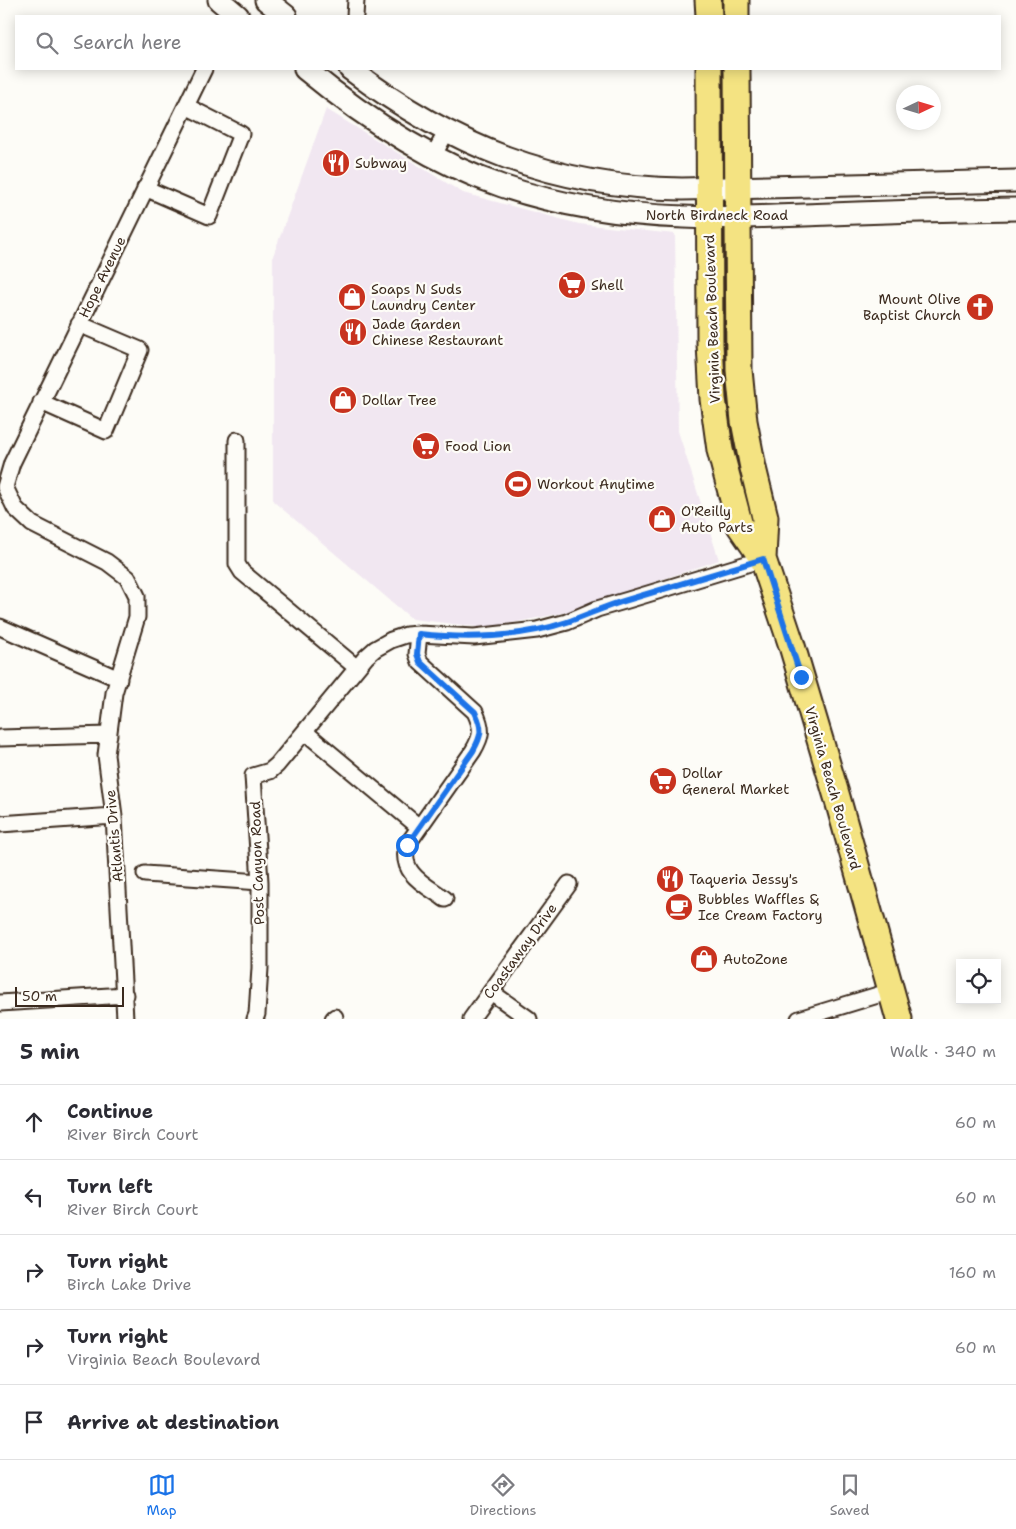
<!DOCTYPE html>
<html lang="en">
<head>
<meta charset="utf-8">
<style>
	body { margin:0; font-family:"Shantell Sans",sans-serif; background:#f2f2f3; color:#2b2b33 }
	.controls { position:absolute; right:15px; bottom:15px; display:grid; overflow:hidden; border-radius:0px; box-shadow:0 2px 12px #0003 }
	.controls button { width:45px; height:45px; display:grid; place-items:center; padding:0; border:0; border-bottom:1px solid #e1e1e2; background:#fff; color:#2b2b33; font:25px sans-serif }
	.compass { position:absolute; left:896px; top:85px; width:45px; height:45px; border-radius:50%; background:#fff; box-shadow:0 2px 12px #0003; rotate:86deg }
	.scale { position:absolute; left:15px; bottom:12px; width:109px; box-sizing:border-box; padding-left:5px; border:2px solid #3b2a1e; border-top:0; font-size:14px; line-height:18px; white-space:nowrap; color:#3b2a1e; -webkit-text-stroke:4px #fdfcf7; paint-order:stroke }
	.stop { position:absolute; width:15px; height:15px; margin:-11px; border:4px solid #1a73e8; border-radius:50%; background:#fff }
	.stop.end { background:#1a73e8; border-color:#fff; box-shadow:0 1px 5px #0008 }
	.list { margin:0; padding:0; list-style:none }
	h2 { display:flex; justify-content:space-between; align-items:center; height:65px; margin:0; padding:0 20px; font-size:21px }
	h2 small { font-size:16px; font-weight:400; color:#7c7c81 }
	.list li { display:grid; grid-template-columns:32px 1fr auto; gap:15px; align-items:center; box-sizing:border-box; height:75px; padding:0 20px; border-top:1px solid #e1e1e2 }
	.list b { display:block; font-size:19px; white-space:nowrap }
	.list p { margin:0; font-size:16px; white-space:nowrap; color:#7c7c81 }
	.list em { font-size:16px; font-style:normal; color:#7c7c81 }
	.icon { flex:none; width:28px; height:28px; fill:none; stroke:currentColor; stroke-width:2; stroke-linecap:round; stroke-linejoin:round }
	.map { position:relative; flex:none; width:1016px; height:1019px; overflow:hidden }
	.search { position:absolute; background:#fff; box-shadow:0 2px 12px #0003; left:15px; right:15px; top:15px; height:55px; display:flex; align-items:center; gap:12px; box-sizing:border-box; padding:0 18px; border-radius:0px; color:#7c7c81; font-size:19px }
	.sheet { height:440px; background:#fff }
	nav { display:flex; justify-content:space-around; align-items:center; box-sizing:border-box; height:70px; border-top:1px solid #e1e1e2; background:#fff; font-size:14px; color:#7c7c81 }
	nav a { display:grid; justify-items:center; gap:2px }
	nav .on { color:#1a73e8 }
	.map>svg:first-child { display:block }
	.built { fill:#f1e7f1 }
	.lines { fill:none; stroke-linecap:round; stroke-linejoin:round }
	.street-casing { stroke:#3b2a1e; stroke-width:19 }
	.secondary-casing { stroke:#3b2a1e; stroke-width:25 }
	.primary-casing { stroke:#3b2a1e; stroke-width:29 }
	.street { stroke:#fdfcf7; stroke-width:15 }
	.secondary { stroke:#fdfcf7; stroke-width:21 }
	.primary { stroke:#f4e382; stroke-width:25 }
	.route { stroke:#1a73e8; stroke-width:6 }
	.labels { text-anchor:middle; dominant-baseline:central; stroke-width:4.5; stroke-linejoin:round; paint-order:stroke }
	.poi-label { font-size:14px; fill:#3b2a1e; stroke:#fdfcf7; text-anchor:start }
	.street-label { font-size:14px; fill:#3b2a1e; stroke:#fdfcf7 }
</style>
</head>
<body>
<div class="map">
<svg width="1016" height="1019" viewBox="0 0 1016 1019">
	<rect width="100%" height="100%" fill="#fdfcf7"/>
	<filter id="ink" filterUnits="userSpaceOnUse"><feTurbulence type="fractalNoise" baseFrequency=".02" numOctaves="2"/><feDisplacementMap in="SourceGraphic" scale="10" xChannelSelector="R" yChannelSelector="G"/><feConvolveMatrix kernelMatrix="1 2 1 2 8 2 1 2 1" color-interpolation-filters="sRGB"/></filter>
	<g filter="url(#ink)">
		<path class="built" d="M326,109L463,193L579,224L675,234L678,431L719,560L567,612L487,628L412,619L273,501V256Z"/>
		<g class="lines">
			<defs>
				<path id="street" d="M355,16L356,0
					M433,156L447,131
					M145,188L209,216L241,134L186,106
					M41,402L106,431L140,350L79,324
					M237,440V564L242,572L357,668
					M0,627L119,679
					M419,634L417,654L420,662L475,712C483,729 482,736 473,751L407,845C399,874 426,885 445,899
					M305,732L419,827
					M0,738L109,735
					M0,824L114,816
					M145,874L260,882
					M491,992L529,1019
					M0,1003L125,995
					M125,1019L114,816L106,755L114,693L137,617V596L128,578L107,562L32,524L15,508L5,487L12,463L204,69
					M255,1019L257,1014L260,968V882L253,776L270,771L277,765L366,657L375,649L391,640L406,635L419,634L474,637L537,630L567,622L597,609L628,600L763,559
					M333,1019L335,1017
					M471,1019L569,884
					M799,1019L891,991"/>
				<path id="secondary" d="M219,0L238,16
					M266,0L286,16
					M305,69C362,116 431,162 502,186C561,206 622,215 684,217C724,219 764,216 804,215C875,212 945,210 1016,209
					M350,69C451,146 554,187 682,189L1016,181"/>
				<path id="primary" d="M708,0L709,16
					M736,0V16
					M709,69L710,344L713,399L720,450L740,526L763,559L792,646L837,797L899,1019
					M737,69L739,370L744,421L753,468L765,517L763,559"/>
			</defs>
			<use href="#street" class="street-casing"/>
			<use href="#secondary" class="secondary-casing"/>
			<use href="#primary" class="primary-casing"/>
			<use href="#street" class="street"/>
			<use href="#secondary" class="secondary"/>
			<use href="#primary" class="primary"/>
		</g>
	</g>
	<g class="lines" filter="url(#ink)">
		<path class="route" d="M407,845L473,751C482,735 483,729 475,712L420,662L417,654L419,634C468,639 520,638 567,622C587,615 606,606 627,600C673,586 718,573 763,559L801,677"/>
	</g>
	<defs>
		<symbol id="restaurant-disc" viewBox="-11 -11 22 22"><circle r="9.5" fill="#c8321e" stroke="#fdfcf7"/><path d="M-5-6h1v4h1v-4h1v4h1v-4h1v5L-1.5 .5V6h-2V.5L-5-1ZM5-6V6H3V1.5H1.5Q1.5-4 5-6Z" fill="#fff"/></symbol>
		<symbol id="supermarket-disc" viewBox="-11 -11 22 22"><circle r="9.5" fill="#c8321e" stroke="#fdfcf7"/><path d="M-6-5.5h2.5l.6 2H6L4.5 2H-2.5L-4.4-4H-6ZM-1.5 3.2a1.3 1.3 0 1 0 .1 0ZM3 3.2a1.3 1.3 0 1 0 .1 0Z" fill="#fff"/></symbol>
		<symbol id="shop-disc" viewBox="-11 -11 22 22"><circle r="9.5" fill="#c8321e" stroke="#fdfcf7"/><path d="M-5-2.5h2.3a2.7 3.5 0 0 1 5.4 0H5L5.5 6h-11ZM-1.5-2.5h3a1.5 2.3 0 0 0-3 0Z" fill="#fff"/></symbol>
		<symbol id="church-disc" viewBox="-11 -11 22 22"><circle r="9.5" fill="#c8321e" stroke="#fdfcf7"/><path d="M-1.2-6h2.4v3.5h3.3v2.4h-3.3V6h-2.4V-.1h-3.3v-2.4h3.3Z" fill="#fff"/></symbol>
		<symbol id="stadium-disc" viewBox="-11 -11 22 22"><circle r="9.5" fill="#c8321e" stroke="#fdfcf7"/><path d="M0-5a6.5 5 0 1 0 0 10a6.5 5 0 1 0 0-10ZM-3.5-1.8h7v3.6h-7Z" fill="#fff"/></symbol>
		<symbol id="cafe-disc" viewBox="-11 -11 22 22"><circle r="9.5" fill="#c8321e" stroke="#fdfcf7"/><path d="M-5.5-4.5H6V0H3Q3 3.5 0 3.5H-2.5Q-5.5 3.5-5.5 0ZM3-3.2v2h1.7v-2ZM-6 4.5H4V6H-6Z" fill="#fff"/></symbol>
	</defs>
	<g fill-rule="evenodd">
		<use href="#restaurant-disc" x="320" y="147" width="32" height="32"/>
		<use href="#supermarket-disc" x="556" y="269" width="32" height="32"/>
		<use href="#shop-disc" x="336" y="281" width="32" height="32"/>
		<use href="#church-disc" x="964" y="291" width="32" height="32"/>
		<use href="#restaurant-disc" x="337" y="316" width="32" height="32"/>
		<use href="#shop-disc" x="327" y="384" width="32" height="32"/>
		<use href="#supermarket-disc" x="410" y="430" width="32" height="32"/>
		<use href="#stadium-disc" x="502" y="468" width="32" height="32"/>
		<use href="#shop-disc" x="646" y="503" width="32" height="32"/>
		<use href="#supermarket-disc" x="647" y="765" width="32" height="32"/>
		<use href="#restaurant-disc" x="654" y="863" width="32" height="32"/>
		<use href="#cafe-disc" x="663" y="891" width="32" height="32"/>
		<use href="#shop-disc" x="688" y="943" width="32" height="32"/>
	</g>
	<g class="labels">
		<g class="poi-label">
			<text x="355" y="163">Subway</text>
			<text x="591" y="285">Shell</text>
			<text x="371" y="289">Soaps N Suds<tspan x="371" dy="16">Laundry Center</tspan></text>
			<text x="961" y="299" text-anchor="end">Mount Olive<tspan x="961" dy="16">Baptist Church</tspan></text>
			<text x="372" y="324">Jade Garden<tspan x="372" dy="16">Chinese Restaurant</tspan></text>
			<text x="362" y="400">Dollar Tree</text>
			<text x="445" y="446">Food Lion</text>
			<text x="537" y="484">Workout Anytime</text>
			<text x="681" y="511">O'Reilly<tspan x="681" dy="16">Auto Parts</tspan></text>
			<text x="682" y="773">Dollar<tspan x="682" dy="16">General Market</tspan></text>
			<text x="689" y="879">Taqueria Jessy's</text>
			<text x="698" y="899">Bubbles Waffles &amp;<tspan x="698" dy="16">Ice Cream Factory</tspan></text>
			<text x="723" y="959">AutoZone</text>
		</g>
		<g class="street-label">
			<text x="717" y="215">North Birdneck Road</text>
			<text transform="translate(102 277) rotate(-64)">Hope Avenue</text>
			<text transform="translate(712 319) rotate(-92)">Virginia Beach Boulevard</text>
			<text transform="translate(833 788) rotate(74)">Virginia Beach Boulevard</text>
			<text transform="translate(114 836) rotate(-95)">Atlantis Drive</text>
			<text transform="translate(257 863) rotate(-92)">Post Canyon Road</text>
			<text transform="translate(520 951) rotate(-54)">Coastaway Drive</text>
		</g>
	</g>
</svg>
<div class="controls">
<button><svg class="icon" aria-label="locate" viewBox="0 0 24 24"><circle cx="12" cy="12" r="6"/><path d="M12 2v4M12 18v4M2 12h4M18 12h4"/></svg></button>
</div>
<svg class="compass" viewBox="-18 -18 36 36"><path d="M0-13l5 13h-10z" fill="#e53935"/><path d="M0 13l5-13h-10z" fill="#7c7c81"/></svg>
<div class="scale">50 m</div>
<div class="stop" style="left:407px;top:845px"></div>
<div class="stop end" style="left:801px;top:677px"></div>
<div class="search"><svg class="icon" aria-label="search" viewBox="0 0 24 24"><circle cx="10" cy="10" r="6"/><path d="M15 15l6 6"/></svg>Search here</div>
</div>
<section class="sheet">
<h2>5 min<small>Walk · 340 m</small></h2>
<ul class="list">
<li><svg class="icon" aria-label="ahead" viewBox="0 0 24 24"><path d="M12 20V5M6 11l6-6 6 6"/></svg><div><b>Continue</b><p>River Birch Court</p></div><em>60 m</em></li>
<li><svg class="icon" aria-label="left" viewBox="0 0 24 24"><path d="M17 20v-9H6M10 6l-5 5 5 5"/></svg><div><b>Turn left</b><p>River Birch Court</p></div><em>60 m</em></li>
<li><svg class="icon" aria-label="right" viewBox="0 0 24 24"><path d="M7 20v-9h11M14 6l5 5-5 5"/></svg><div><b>Turn right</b><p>Birch Lake Drive</p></div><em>160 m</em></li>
<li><svg class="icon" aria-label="right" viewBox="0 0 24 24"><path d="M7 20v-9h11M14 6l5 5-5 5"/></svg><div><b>Turn right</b><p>Virginia Beach Boulevard</p></div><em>60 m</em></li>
<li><svg class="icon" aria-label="arrive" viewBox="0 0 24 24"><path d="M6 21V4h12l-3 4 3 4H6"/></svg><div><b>Arrive at destination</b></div></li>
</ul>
</section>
<nav>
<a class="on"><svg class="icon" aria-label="map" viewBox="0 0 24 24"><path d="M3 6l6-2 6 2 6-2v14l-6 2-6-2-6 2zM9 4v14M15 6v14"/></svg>Map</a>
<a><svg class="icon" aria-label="directions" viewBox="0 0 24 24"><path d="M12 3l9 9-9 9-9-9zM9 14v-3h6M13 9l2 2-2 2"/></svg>Directions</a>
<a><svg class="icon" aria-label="saved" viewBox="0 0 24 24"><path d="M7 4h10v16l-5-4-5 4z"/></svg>Saved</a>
</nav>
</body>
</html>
